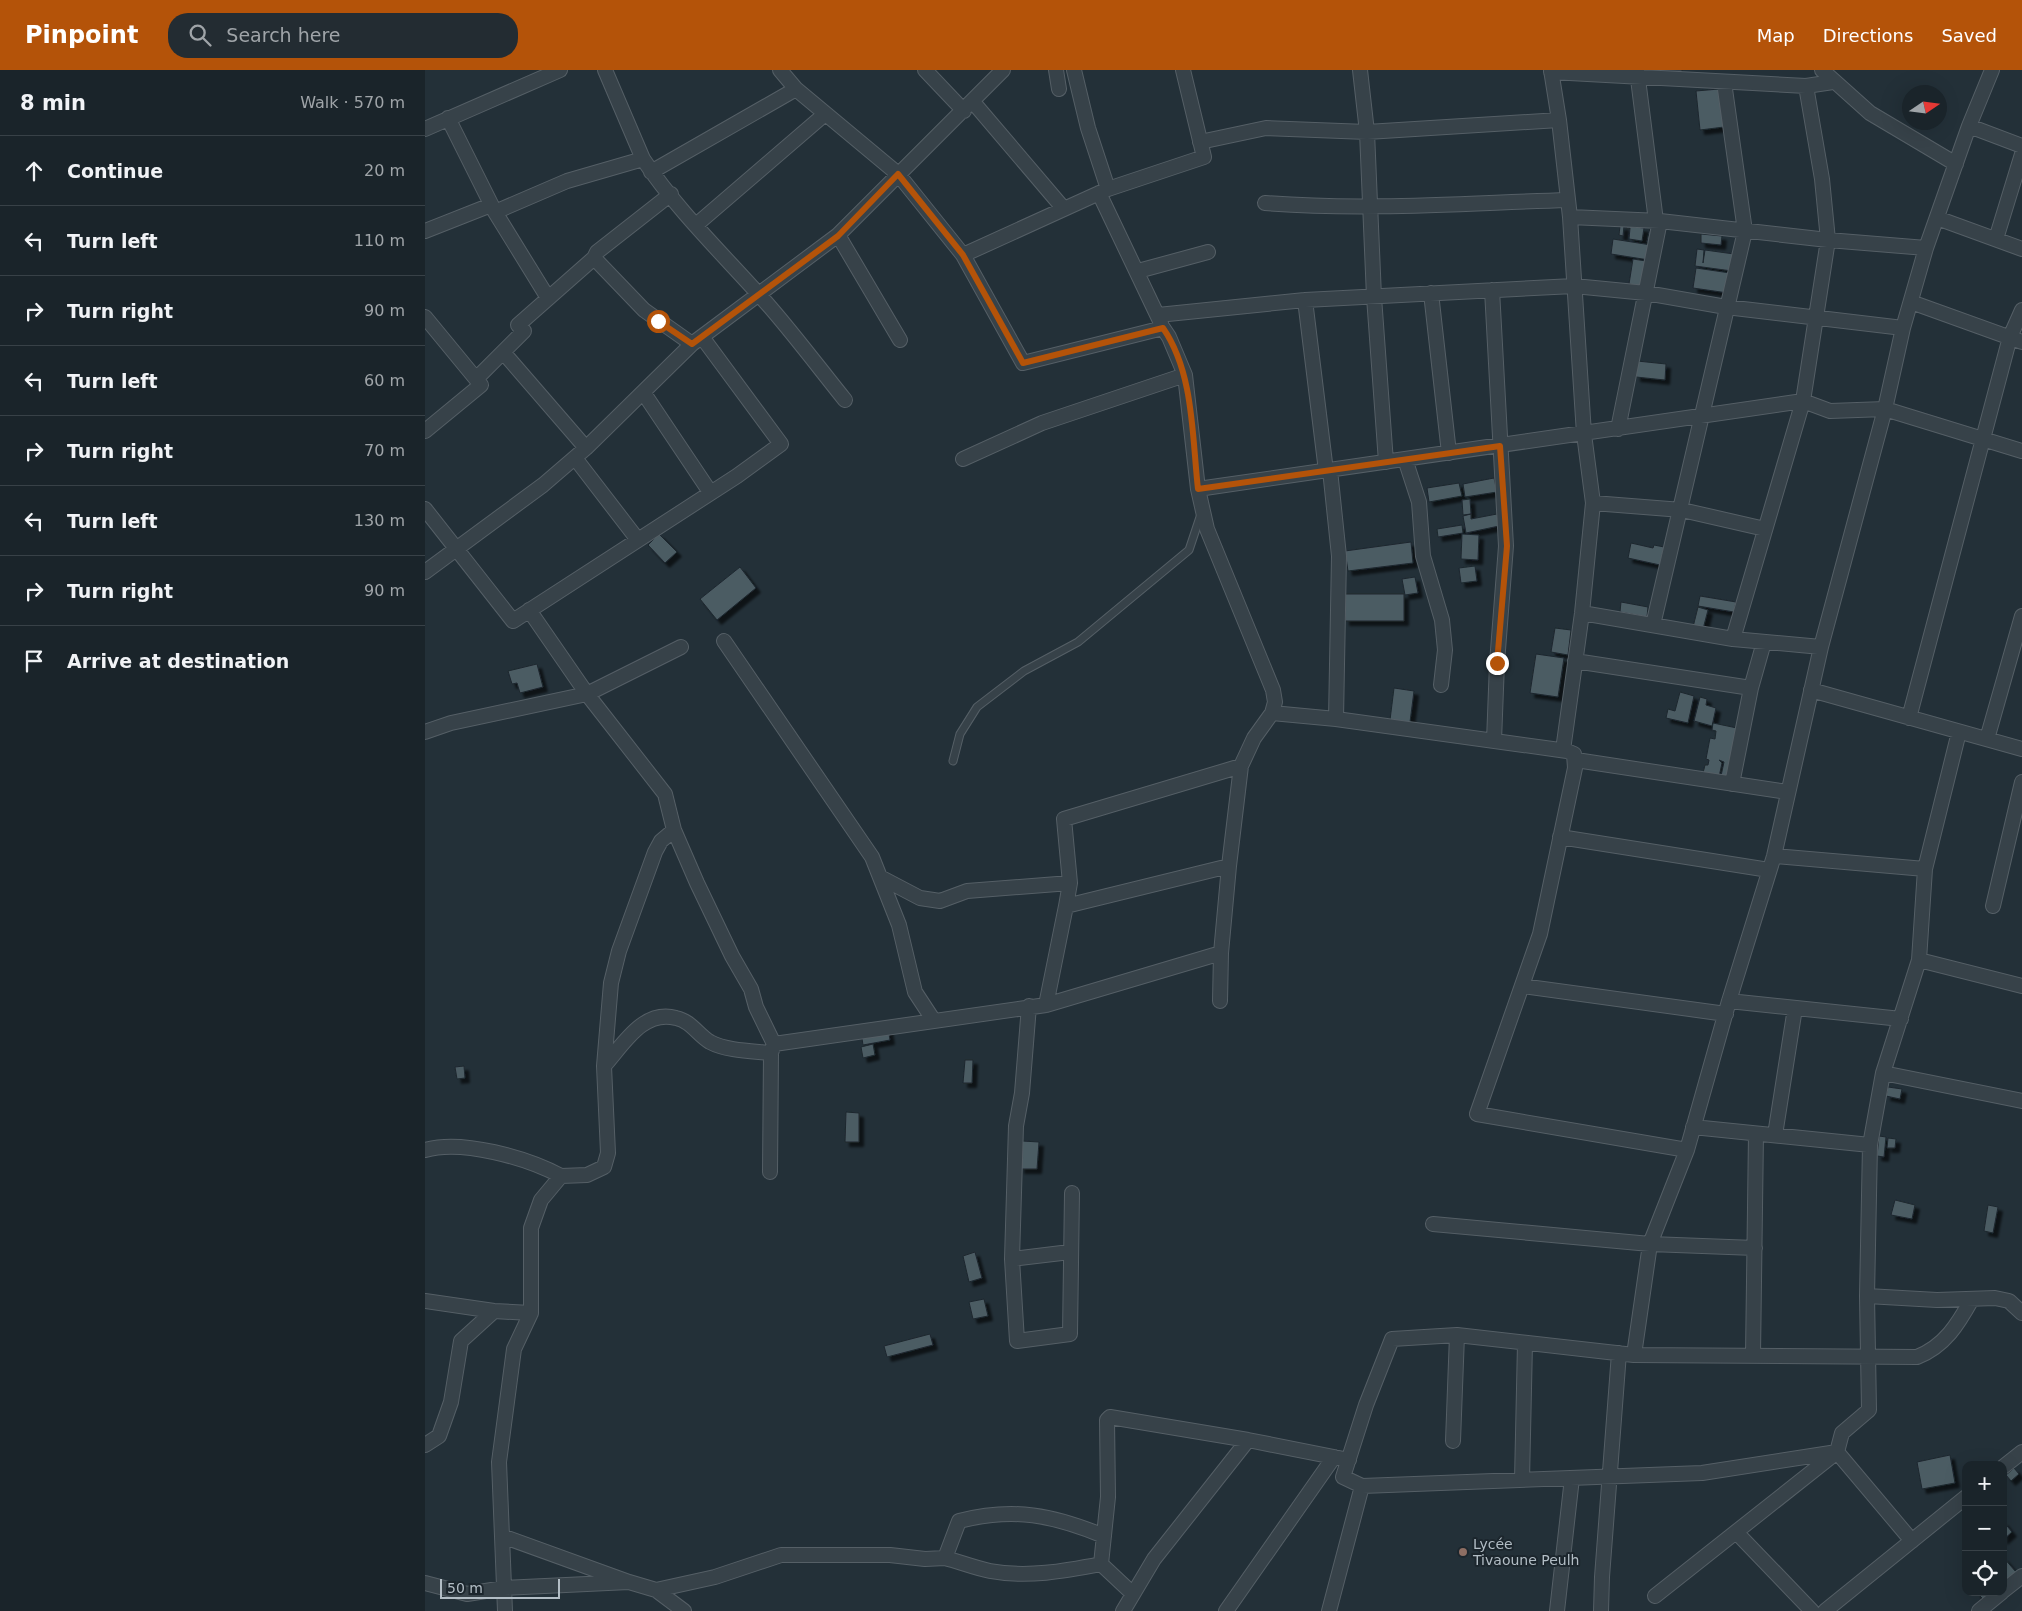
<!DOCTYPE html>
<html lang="en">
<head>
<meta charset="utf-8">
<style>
	body { margin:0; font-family:"DejaVu Sans",sans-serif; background:#232c32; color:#f1f3f6 }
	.controls { position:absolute; right:15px; bottom:15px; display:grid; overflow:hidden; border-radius:10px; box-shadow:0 5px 20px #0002 }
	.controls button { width:45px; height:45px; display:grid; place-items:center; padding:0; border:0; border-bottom:1px solid #384147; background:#1a242a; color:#f1f3f6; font:25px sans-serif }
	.compass { position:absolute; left:1477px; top:15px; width:45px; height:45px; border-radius:50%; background:#1a242a; box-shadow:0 5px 20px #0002; rotate:77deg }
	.scale { position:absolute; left:15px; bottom:12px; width:120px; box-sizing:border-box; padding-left:5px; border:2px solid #b2bdc5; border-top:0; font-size:14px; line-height:18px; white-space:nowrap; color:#b2bdc5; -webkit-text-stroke:4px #1c262d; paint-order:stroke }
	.stop { position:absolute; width:15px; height:15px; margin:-11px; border:4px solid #b45309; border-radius:50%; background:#fff }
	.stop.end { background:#b45309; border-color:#fff; box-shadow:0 1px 5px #0008 }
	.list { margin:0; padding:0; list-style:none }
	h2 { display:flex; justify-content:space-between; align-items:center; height:65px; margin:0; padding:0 20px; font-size:21px }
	h2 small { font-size:16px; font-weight:400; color:#9fa4a8 }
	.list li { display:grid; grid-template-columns:32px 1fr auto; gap:15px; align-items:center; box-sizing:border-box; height:70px; padding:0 20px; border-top:1px solid #384147 }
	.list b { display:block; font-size:19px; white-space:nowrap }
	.list em { font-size:16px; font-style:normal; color:#9fa4a8 }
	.icon { flex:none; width:28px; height:28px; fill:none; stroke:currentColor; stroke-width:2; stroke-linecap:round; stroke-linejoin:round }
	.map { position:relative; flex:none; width:1597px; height:1541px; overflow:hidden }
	header { display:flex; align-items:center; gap:30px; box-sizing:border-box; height:70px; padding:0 25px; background:#b45309; color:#fff }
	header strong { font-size:24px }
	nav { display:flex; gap:28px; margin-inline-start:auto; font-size:18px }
	.search { width:350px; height:45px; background:#232c32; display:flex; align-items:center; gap:12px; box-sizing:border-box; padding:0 18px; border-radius:20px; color:#9fa4a8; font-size:19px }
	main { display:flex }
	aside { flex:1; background:#1a242a }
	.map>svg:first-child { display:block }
	.building { fill:#4c5b64; stroke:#1e282f; filter:url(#shadow) }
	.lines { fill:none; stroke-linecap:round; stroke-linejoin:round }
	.lane-casing { stroke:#555f66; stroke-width:9 }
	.street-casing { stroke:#555f66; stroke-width:16 }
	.lane { stroke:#374249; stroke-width:7 }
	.street { stroke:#374249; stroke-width:14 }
	.route { stroke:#b45309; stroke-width:6 }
	.education-dot { fill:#8d6e63; stroke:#1c262d; stroke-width:2 }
	.labels { text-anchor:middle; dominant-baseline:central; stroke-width:4; stroke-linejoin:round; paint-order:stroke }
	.poi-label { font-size:14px; fill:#b2bdc5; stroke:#1c262d; text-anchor:start }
</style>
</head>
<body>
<header>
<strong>Pinpoint</strong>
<div class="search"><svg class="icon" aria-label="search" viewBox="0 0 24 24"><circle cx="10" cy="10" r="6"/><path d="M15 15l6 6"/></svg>Search here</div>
<nav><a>Map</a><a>Directions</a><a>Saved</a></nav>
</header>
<main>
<aside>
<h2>8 min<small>Walk · 570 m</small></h2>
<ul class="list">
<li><svg class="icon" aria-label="ahead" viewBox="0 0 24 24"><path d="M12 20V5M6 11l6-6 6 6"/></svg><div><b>Continue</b></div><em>20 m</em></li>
<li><svg class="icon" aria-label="left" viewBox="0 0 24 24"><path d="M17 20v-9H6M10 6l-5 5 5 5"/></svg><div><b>Turn left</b></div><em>110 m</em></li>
<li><svg class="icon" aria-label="right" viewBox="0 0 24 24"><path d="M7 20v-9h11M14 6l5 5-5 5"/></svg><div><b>Turn right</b></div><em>90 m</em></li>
<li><svg class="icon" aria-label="left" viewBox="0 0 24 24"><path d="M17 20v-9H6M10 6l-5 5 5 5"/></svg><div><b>Turn left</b></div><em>60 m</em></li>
<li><svg class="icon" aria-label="right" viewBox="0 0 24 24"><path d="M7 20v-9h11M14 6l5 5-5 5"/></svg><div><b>Turn right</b></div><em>70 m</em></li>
<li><svg class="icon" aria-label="left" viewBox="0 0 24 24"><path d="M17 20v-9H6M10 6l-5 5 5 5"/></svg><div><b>Turn left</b></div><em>130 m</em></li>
<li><svg class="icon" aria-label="right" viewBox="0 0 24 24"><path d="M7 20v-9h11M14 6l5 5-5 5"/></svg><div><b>Turn right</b></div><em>90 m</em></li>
<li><svg class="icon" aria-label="arrive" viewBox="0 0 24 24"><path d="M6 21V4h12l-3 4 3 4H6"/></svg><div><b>Arrive at destination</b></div></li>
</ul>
</aside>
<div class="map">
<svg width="1597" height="1541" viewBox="0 0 1597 1541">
	<defs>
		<filter id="shadow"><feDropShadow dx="4.5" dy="4.5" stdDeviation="1" flood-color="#0009"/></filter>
	</defs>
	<rect width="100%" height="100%" fill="#233038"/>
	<path class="building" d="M1219,0H1257V3L1219,5Z
		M1294,19L1299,57L1275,60L1271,21Z
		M1195,156H1199L1198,166L1194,165Z
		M1202,156L1219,158L1217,171L1204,169L1205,158H1201Z
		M1225,158L1230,159L1227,173L1222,172Z
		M1276,164L1297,166L1296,175L1276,173Z
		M1188,169L1226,175L1224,190L1186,184Z
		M1272,179L1279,180L1278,193L1280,180L1309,184L1307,201L1270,196Z
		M1208,189L1221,191L1216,216L1204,214Z
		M1271,198L1305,203L1303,223L1268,218Z
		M1212,291L1241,294L1240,310L1211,307Z
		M1069,408L1072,422L1040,427L1038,414Z
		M1034,413L1037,426L1004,432L1002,418Z
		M1045,429L1046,444L1038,445L1037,430Z
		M1046,444V449L1072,444L1074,456L1041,463L1038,446Z
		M1037,455L1038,463L1013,467L1012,459Z
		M234,464L252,482L240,493L223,475Z
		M1037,464L1054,465L1053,490L1036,489Z
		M986,472L988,493L923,501L920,481Z
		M1206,473L1228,478L1229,475L1239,477L1235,495L1203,488Z
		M1050,496L1052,511L1036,513L1034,498Z
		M315,497L331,518L292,550L275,529Z
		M990,507L993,523L980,525L977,509Z
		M920,524H979V551H920Z
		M1275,526L1311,532L1309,542L1273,536Z
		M1196,532L1223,537L1222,547L1195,542Z
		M1273,537L1283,540L1278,559L1268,557Z
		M1130,558L1146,560L1143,585L1126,582Z
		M1111,584L1139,588L1133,627L1105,623Z
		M112,594L118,617L95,623L92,613L87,614L83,601Z
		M969,618L989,621L985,652L965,650Z
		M1255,622L1269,626L1263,653L1241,648L1243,639L1250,641Z
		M1275,627L1282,629L1281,635L1291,638L1287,656L1269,651Z
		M1288,653L1312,658L1302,707L1296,706L1299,692L1294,690L1297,693L1294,707L1278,703L1280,695H1283L1284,690L1281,689L1285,668L1290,669L1291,661L1287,660Z
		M463,958L465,970L438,975L436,962Z
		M448,974L450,985L438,988L436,977Z
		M540,990H548L547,1013H538Z
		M39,996L40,1008L32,1009L30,997Z
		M1463,1017L1477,1019L1475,1029L1461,1026Z
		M421,1042L434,1043V1072H420Z
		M1454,1066L1461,1067L1459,1087L1452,1086Z
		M1463,1068L1471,1069L1470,1078H1462Z
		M597,1071L614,1072L612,1099H595Z
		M1470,1130L1490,1135L1487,1149L1466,1145Z
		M1563,1135L1573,1137L1568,1163L1559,1161Z
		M550,1182L557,1208L544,1212L538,1186Z
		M559,1229L563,1246L548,1249L544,1232Z
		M505,1264L508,1275L462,1287L459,1276Z
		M1525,1385L1530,1413L1497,1419L1492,1392Z
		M1589,1398L1594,1404L1586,1411L1581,1405Z
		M1578,1451L1587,1462L1578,1470Z
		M1578,1487L1591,1502L1578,1514Z
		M1551,1522H1569L1560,1531Z"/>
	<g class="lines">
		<defs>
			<path id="lane" d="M528,691L535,664L552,637L599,601L653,572L764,480L776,444"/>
			<path id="street" d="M180,0L218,89C254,143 303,189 345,237C371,267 395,299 420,330
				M355,0L371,19L473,104L538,185L598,293L738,258L744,267L760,305L773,419L782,459L848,620L850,632L847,643L829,668L816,696L804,796L796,883L795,931
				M500,0L539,41
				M631,0L634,19
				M649,0L663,58L683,119
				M935,0L942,62L949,227L961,392
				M1126,0L1134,50L1145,147L1159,364L1168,433L1157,543L1138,680
				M1397,0L1445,43L1531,94
				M1212,1L1231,151
				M1126,2L1381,16L1408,12
				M548,32L639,139
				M23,48L70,142L123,228
				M1544,56L1597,76
				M0,59L135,0
				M775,72L841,58L942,62L1134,50
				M226,102L371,19
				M674,123L736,253
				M246,124L172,182L169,188L219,240L267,274
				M840,133C941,141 1042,133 1143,130
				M70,142L142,111L218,89
				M1145,147L1235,151L1403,170L1501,178
				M1512,148L1597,179
				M271,155L400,44
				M0,161L66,135
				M413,165L475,270
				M1571,169L1597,84
				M538,185L683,119L779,87L758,0
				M713,201L783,182
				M1067,220L1081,476L1072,593L1069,671
				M1006,223L1024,383
				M880,230L901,401
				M1486,232L1597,272
				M733,245L880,230L1149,216L1221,223L1301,237L1478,258
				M0,247L56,315L0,361
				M78,282L161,378
				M51,309L99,261L93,255L169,188
				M218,322L285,422
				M1193,359L1235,151
				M150,388L213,470
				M538,389L617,353L760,305
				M980,389L994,432L998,486L1017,550L1020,580L1016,615
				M905,400L914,486L911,649
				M773,419L1378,331L1405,341L1460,339L1597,381
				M1168,433L1257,440L1340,459
				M0,439L88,551L312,406L356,374L277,267
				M0,502L118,415L161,378L267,274L413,165L578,0
				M104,540L162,624L240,724L249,760L272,813L307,886L326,919L331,937L349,974L346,983L345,1102
				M1157,543L1308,569L1396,577
				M1228,555L1320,161L1299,12
				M1308,569L1378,331L1403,170L1397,109L1381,16
				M299,571L447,787L474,855L490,922L509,951
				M1150,591L1326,618
				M1386,620L1597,679
				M847,643L911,649L1142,681L1149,684L1150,698L1115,864L1052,1044L1262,1080
				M1484,648L1585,267L1597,240
				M0,662L26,653L162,624L256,577
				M1562,669L1597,546
				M1151,690L1362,722
				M1307,714L1326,618L1339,572
				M1135,767L1344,800
				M1349,786L1500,799
				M455,807L495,828L515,831L542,821L645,813
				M641,836L645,813L639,749L816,696
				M1568,836L1597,712
				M1494,890L1597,916
				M1097,916L1301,944
				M1304,931L1476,949
				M621,935L641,836L804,796
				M604,936L597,1023L591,1056L587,1189L592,1271L645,1264L647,1123
				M349,974L621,935L796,883
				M179,996C198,975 218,939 251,948C266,951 273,965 285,972C302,981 327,981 346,983
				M1458,1003L1597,1031
				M1268,1057L1445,1075
				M1350,1065L1370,938
				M0,1080C37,1069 102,1088 136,1106
				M1008,1154L1225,1174L1330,1178
				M587,1189L645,1182
				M1442,1226L1512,1230L1570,1228L1584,1231L1597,1243
				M0,1231L69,1241L106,1243
				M1209,1285L1225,1174L1262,1080L1304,931L1349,786L1396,577L1460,339L1478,258L1501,178L1544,56L1567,0
				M1328,1285L1331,1064
				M1028,1371L1032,1265
				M0,1375L14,1366L26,1332L36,1271L69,1241
				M1412,1382L1277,1403L937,1416L918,1407L941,1335L967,1269L1032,1265L1209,1285L1492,1287C1520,1276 1533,1254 1547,1229
				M1412,1382L1487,1471
				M1578,1397L1597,1382
				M1097,1410L1100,1273
				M1311,1462L1387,1541
				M77,1466L204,1512L231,1520L259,1541
				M520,1488C535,1492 550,1498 565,1501C602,1508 640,1501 676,1494
				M676,1494L683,1427L682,1350L685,1347L823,1370L924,1390
				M676,1494L708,1524
				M0,1513L42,1524L79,1518L204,1512
				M231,1520L290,1507L356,1485H465L500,1489L520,1488L534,1451C589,1437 628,1445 679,1466
				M1578,1521L1597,1506
				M1230,1526L1412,1382L1417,1363L1444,1340L1442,1226L1445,1075L1458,1003L1494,890L1500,799L1534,662
				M80,1541L74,1392L89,1279L106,1243V1158L116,1130L136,1106L162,1105L179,1097L183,1083L179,996L186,913L194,881L230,782L236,771L249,760
				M698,1541L729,1489L823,1370
				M801,1541L909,1387
				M904,1541L937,1416
				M1132,1541L1147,1408
				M1176,1541L1177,1507L1194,1283
				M1400,1541L1541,1427
				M1554,1541L1577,1522"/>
		</defs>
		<use href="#lane" class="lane-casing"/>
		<use href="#street" class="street-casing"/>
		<use href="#lane" class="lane"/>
		<use href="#street" class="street"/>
	</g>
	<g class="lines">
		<path class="route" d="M233,251L267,274L413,166L473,104L538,185L598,293L738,258C769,303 767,366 773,419L1075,376L1082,476L1072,593"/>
	</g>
	<circle class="education-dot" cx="1038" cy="1482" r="5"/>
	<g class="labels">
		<g class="poi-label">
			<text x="1048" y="1474">Lycée<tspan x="1048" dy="16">Tivaoune Peulh</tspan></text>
		</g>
	</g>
</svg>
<div class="controls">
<button>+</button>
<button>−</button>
<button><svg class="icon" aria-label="locate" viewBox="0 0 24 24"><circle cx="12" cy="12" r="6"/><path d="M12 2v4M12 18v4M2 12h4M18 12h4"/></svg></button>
</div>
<svg class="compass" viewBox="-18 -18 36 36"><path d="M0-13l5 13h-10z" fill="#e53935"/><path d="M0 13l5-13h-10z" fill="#9fa4a8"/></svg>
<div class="scale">50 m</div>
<div class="stop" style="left:233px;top:251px"></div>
<div class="stop end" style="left:1072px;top:593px"></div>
</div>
</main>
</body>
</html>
